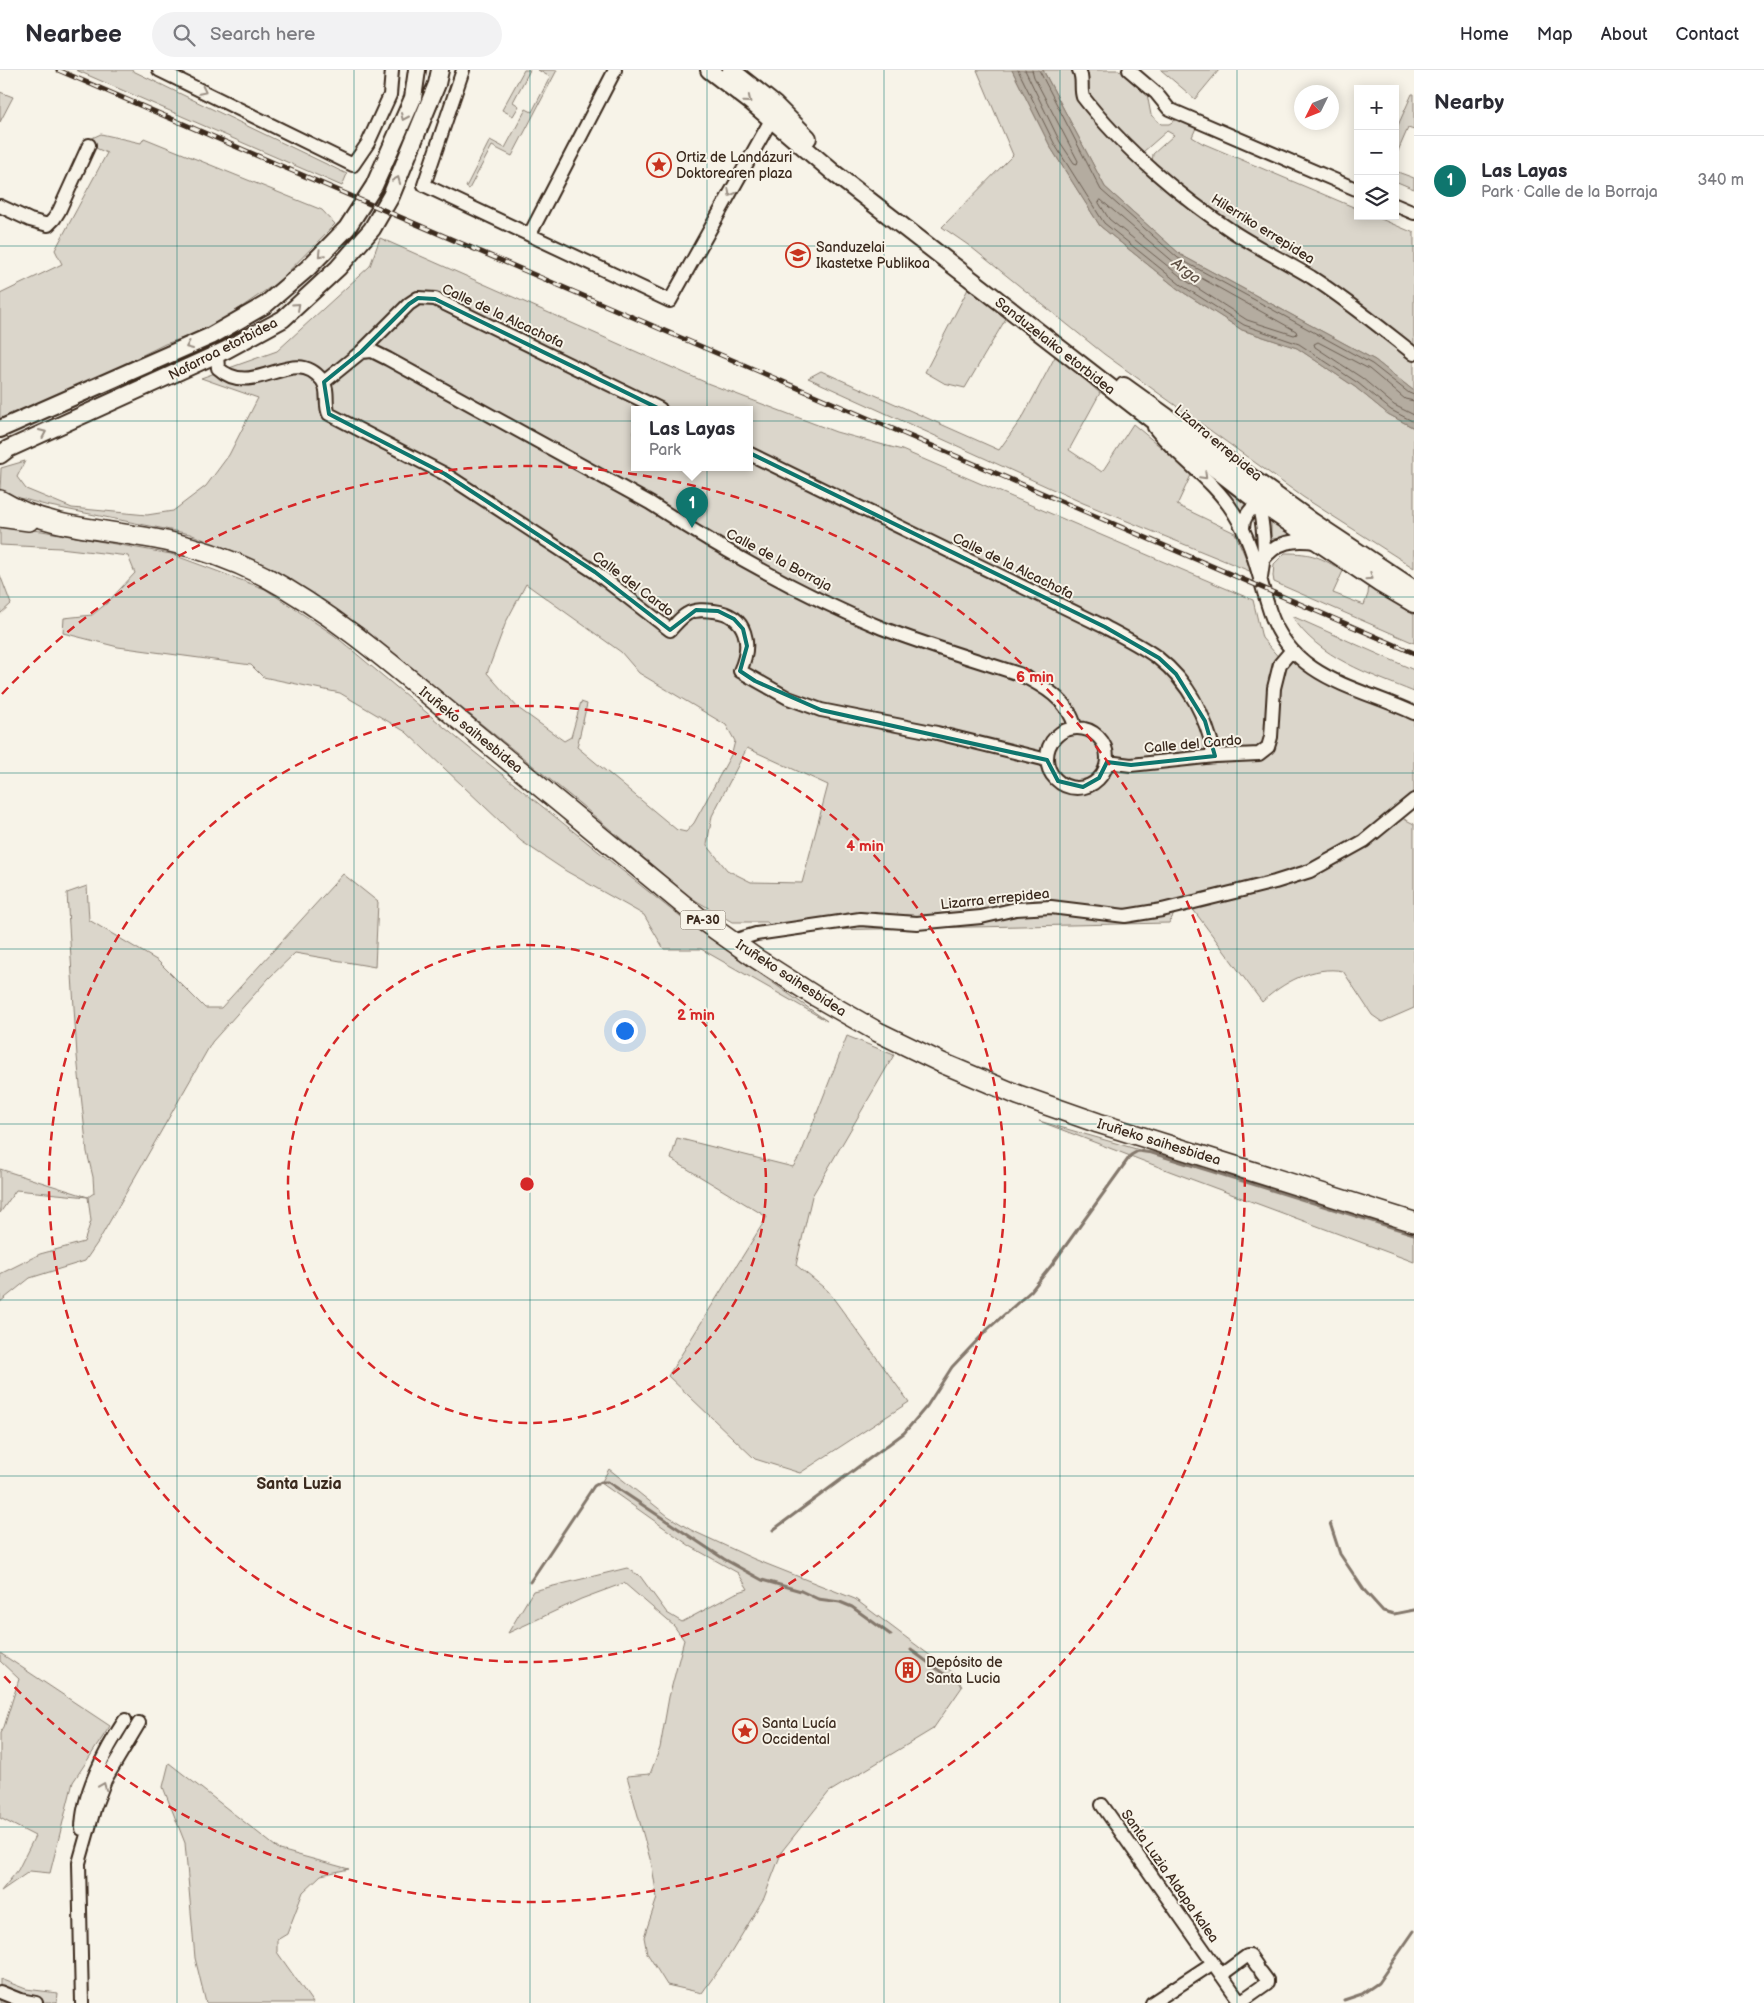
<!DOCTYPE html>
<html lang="en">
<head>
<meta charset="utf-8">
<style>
	body { margin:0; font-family:"Balsamiq Sans",sans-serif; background:#f2f2f3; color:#2b2b33 }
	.controls { position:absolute; right:15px; top:15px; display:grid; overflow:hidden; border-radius:0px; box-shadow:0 2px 12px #0003 }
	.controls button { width:45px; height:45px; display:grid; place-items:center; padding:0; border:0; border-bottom:1px solid #e1e1e2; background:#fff; color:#2b2b33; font:25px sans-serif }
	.compass { position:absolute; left:1294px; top:15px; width:45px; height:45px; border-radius:50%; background:#fff; box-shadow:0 2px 12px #0003; rotate:227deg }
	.you { position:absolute; left:624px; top:960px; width:18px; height:18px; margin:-12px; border:4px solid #fff; border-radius:50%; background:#1a73e8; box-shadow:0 0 0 8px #1a73e833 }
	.badge { display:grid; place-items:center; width:32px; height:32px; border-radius:50%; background:#0f766e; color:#fff; font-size:16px; font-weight:700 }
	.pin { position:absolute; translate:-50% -41px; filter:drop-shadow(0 1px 2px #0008) }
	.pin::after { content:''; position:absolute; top:26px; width:18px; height:15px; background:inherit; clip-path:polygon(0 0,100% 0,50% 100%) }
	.popup { position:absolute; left:631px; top:336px; width:122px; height:65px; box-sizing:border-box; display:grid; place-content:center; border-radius:0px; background:#fff; filter:drop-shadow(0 1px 4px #0005); font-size:16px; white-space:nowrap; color:#7c7c81 }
	.popup b { font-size:19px; color:#2b2b33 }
	.popup::after { content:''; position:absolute; left:50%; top:100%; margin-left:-10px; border:10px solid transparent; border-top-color:#fff }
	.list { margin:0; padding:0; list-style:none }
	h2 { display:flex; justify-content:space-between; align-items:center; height:65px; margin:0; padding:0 20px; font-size:21px }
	h2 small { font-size:16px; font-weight:400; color:#7c7c81 }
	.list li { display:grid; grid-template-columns:32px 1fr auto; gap:15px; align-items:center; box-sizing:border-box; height:90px; padding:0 20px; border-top:1px solid #e1e1e2 }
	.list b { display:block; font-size:19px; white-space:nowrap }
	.list p { margin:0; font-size:16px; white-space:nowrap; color:#7c7c81 }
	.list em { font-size:16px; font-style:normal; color:#7c7c81 }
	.icon { flex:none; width:28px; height:28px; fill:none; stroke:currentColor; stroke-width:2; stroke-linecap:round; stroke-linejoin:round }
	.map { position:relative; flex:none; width:1414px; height:1933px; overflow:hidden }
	header { display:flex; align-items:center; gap:30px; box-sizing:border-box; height:70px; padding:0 25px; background:#fff; border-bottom:1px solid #e1e1e2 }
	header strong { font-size:24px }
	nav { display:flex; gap:28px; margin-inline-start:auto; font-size:18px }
	.search { width:350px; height:45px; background:#f2f2f3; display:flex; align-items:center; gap:12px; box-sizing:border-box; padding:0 18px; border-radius:28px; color:#7c7c81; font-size:19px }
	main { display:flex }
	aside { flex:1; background:#fff }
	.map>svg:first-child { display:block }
	.green { fill:#dbd6cb; stroke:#8b8074; fill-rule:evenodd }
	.water { fill:#b4aca0; stroke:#84786c }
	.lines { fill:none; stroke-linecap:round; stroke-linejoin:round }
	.shore { stroke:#6b5e52; stroke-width:1 }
	.stream { stroke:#84786c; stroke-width:3 }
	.minor-casing { stroke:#3b2a1e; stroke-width:16 }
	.major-casing { stroke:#3b2a1e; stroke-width:20 }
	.highway-casing { stroke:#3b2a1e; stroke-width:22 }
	.minor { stroke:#f7f3e8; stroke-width:12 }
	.major { stroke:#f7f3e8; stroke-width:16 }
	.highway { stroke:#f7f3e8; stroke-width:19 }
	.rail-casing { stroke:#3b2a1e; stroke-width:5 }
	.rail { stroke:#f7f3e8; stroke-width:3; stroke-dasharray:9; stroke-linecap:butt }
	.oneway { stroke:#998e83 }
	.marked { fill:none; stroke:#0f766e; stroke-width:4; stroke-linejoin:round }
	.grid { fill:none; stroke:#0f766e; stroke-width:1; stroke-opacity:0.55 }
	.ring { fill:none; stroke:#d62828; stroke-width:2.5; stroke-dasharray:9 6 }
	.labels { text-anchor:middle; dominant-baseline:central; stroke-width:4; stroke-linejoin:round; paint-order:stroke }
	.shield { fill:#f7f3e8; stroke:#73665b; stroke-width:1 }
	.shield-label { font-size:12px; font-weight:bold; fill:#3b2a1e }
	.poi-label { font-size:14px; fill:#3b2a1e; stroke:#f7f3e8; text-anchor:start }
	.street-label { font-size:14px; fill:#3b2a1e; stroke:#f7f3e8 }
	.water-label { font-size:15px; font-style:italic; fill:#5f5145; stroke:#f7f3e8 }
	.quarter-label { font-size:16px; font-weight:bold; fill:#3b2a1e; stroke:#f7f3e8 }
	.centre { fill:#d62828; stroke:#f7f3e8; stroke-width:2.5 }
	.ring-label { font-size:15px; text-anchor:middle; font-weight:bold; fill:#d62828; stroke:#f7f3e8; stroke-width:4; stroke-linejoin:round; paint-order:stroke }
</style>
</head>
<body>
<header>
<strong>Nearbee</strong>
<div class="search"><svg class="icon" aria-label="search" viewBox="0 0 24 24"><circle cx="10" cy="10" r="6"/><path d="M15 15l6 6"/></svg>Search here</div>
<nav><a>Home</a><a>Map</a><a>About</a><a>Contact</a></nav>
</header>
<main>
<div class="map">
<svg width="1414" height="1933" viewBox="0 0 1414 1933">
	<rect width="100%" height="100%" fill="#f7f3e8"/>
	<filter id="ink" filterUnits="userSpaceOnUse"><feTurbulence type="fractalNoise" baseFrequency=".02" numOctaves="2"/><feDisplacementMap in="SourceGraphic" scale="10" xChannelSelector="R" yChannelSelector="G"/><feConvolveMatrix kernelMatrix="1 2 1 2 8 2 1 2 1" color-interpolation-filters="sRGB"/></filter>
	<g filter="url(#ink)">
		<path class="green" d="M76,0H131L347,104L342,116Z
			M524,0H530L513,32L519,36L513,46L502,40Z
			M538,0H557L512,86L492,76L469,119L466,117L490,70L505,78L526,39L532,42L550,7Z
			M977,0H1012L1051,78L1100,156L1178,219L1242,260L1297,278L1355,317L1388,344L1414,358V498L1303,427L1104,284L971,177L942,157L1013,85Z
			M1043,0H1075C1082,11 1076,16 1079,27C1115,71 1158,106 1202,142L1209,140L1152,93L1153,84L1174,65L1167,61L1143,82H1139C1122,65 1098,48 1087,27C1082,18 1087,9 1082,0H1119L1147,24L1151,45L1161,54H1169L1177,49L1196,58L1192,67L1202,73L1358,139V146H1374L1414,163V321L1375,290L1181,185L1105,117Z
			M1161,0H1219L1195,29Z
			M0,22L13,27L0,52Z
			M1412,24H1414V60L1408,58L1395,88V62Z
			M101,64L141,73L144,68L322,140L335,154L278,212L208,260L165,274L45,333L0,350V224L62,194L55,180L107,83L89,75L92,68Z
			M1395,101L1414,108V119L1395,111Z
			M380,168L707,313L836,362L902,380L1253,530L1262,568L1287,597L1292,580L1340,615L1414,643V721L1392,743L1414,754V938L1382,952L1372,945L1343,901C1314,895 1282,913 1262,932L1189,834L1178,837L1169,853L776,861L767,852H732L690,827L579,733L363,558L253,490L190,464L45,435L6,424L0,419L1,398L25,391L17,407L26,419L72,438L147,445L173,441L206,416L229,385L258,328L201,308L277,281L370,196ZM634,339H750V397H634ZM526,514L621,582L639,603L726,655L735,671L732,683L694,753L686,762L677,760L577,677L587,634L581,632L571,667L564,671L518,638L487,603L506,552ZM747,678L828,715L802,813L751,812L727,800L707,775L712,746Z
			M968,219L1008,245L965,318L944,313L925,302Z
			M1056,285L1100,323L1069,380L1102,402L1133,354L1192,403L1177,435L1235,463L1252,502L1083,433L808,308L821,301L999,380L1024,345Z
			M1221,413L1248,434L1241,442Z
			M1271,451L1294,467L1271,469Z
			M0,457L42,461L171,484L265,519L334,565L463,673L684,850L827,951L701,879H664L644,845L566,801L521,771L406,662L340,623L263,607L251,595L118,577L63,563L64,548L92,545L107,533L135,503L128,486L60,478L0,475Z
			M1285,483C1313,483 1320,487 1343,501L1333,523L1364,535L1368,524L1369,514L1414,545V573L1274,512L1273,506L1274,494Z
			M0,505L11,534L0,544Z
			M1292,546L1414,600V622C1370,604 1318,588 1292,546Z
			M343,804L378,832L375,897L295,883L269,908L212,972L98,1172L85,1191L30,1208L0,1232V1204L40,1184L84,1172L91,1151L88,1127L16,1120L0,1143V1099L88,1127L94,1123L93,1107L87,1082L77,986L67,823L87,816L89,850L158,891L205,938H221Z
			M847,966L894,985L812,1126L796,1195L828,1221L909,1332L800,1403L755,1389L668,1306L767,1147L671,1089L677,1068L793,1097L801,1084Z
			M1039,1051L1310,1129L1414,1163V1192L1172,1102Z
			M609,1399L668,1446L691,1460L754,1489L855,1529L956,1605L962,1617L933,1659L829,1722L782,1781L764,1828L732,1881L702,1923L667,1915L647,1883L644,1867L657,1828L652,1796L627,1706L650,1704L660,1678L669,1627L684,1570L674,1556L624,1513L581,1529L508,1563L533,1521L627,1498L640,1506L667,1543L682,1552L736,1523L748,1519L738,1503L690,1476L601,1413Z
			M0,1583L110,1656L73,1712L50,1803L30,1801L1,1821L18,1800L35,1766L0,1748V1663L4,1657L19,1609L0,1591Z
			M169,1693L280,1780L349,1799L321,1805L303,1822L287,1864L277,1870V1882L313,1933H206L195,1888L185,1773L163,1717Z
			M0,1909L26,1919L58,1923L57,1933H0Z"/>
		<path class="water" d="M1012,0H1043L1105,117L1181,185L1375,290L1414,321V358L1388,344L1355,317L1297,278L1242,260L1178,219L1100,156L1051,78Z"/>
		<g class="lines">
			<path class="shore" d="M1018,0L1055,75L1104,153L1181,215L1244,255L1299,274L1358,313L1391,340L1414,352
				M1025,0L1060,72L1074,93L1077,94L1078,91L1034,7L1032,0
				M1039,0L1101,120L1178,188L1372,294L1409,323L1414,325
				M1101,130L1176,194L1296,261L1297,264L1294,265L1247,250L1185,210L1109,149L1099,133Z
				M1414,331L1405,329L1369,299L1318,272L1314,274L1315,277L1362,308L1394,335L1414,345"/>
			<path class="stream" d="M1330,1453L1340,1484L1364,1520L1383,1541L1394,1544L1414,1540
				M773,1460L904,1363L927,1336L952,1297L988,1259L1031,1221L1051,1196L1131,1085L1138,1081L1152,1083L1414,1164
				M530,1512L594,1416L601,1412H608L724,1489L762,1510L801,1521L818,1529L840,1532L852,1537L891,1565
				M911,1580L948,1607
				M1344,1930L1362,1924L1378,1913L1414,1861"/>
			<defs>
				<path id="minor" d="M159,0L353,95L368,73L390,25L392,0
					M463,0L424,115L670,231L771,50
					M1079,0C1084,9 1080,18 1083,27C1122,78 1182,128 1235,163C1260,179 1286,192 1311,207C1347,230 1381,258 1414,284
					M1129,0L1156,23L1169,39L1358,120
					M1395,135L1414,143
					M0,136L30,150L48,155L54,149L59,141L89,75
					M530,164L615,0
					M361,282L372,281L388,289L650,433C721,479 804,526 882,558C926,575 973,589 1019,604C1042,615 1069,630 1075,657
					M217,285L218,298C254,331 293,273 322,310C330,320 324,334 329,344L445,404L595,502L670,560C675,555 680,548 687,544C695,539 705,540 714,541C748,545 752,575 740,601L788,628L821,640L937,663L1047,690
					M324,312L361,282L409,234L418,228L435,229L660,339
					M1154,357C1178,388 1212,408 1234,443C1253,473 1259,509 1270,542C1293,610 1359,617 1414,643
					M750,384L1105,557C1123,567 1142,576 1158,588C1190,613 1206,647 1215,686
					M1256,427C1264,451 1266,482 1261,507
					M1243,458C1243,447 1250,440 1258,432H1264
					M1263,490C1277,471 1294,469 1316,472
					M1047 688a30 30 0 1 1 60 0a30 30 0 1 1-60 0Z
					M1107,692L1131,695L1215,686L1259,684L1268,677L1271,667L1274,618L1280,594L1292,580
					M733,871L756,864L860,849L917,853L981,847L1016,839L1051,837L1125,846L1162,840L1275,812L1310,801L1364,771L1414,730
					M1102,1735L1213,1893
					M82,1759C82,1724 106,1679 125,1650
					M1221,1905L1247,1886H1250L1257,1896
					M0,1922L20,1930L36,1933
					M1240,1932L1267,1913V1910L1261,1902
					M82,1933L79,1793L95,1736L105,1710L139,1653
					M1152,1933L1213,1893L1241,1933"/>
				<path id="major" d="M709,0L751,32L834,103L1258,432L1380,514L1414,534
					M731,0L774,34L808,68
					M1124,316L1313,452L1414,519
					M0,359L211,266L265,235L308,198L347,158L374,116L413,28L417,0
					M0,385L8,379L226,280L283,249L338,198L372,159L391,126L437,14L440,0"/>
				<path id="highway" d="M0,430C49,460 111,459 166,471C199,478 234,491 264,506C336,545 397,599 459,650C540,717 621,783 702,850L757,889L815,926L878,962L942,993L1018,1025L1098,1053L1414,1152
					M0,447L29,451"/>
			</defs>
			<use href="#minor" class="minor-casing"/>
			<use href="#major" class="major-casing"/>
			<use href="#highway" class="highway-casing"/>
			<use href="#minor" class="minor"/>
			<use href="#major" class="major"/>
			<use href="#highway" class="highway"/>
			<defs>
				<path id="rail" d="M58,0L1414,583"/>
			</defs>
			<use href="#rail" class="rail-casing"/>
			<use href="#rail" class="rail"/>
		</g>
		<defs><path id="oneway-chevron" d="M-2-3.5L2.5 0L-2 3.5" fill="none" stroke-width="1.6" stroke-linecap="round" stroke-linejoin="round" transform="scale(1.25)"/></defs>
		<g class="oneway">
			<use href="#oneway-chevron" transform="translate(203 21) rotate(26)"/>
			<use href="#oneway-chevron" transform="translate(748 30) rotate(39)"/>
			<use href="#oneway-chevron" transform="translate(404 47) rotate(114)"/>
			<use href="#oneway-chevron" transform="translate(397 110) rotate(-68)"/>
			<use href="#oneway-chevron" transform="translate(731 123) rotate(119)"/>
			<use href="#oneway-chevron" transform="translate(321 184) rotate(134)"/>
			<use href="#oneway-chevron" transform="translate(297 236) rotate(-42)"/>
			<use href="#oneway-chevron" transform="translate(189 276) rotate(156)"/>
			<use href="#oneway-chevron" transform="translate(43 363) rotate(-24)"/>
			<use href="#oneway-chevron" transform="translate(1204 406) rotate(45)"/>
			<use href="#oneway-chevron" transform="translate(1370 507) rotate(34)"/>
			<use href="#oneway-chevron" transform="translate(103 1716) rotate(-68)"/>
		</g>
	</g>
	<path class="marked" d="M418,228L435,229L1105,557L1159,588L1176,604L1205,651L1215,686L1131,695L1107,692L1099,708L1083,717L1058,711L1047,690L821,640L755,611L740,601L747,576L743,559L734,549L718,541L696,540L670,560L595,502L445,404L329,344L324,312L361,282L409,234Z"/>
	<path class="grid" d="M177,0V1933M354,0V1933M530,0V1933M707,0V1933M884,0V1933M1060,0V1933M1237,0V1933M0,176H1414M0,351H1414M0,527H1414M0,703H1414M0,879H1414M0,1054H1414M0,1230H1414M0,1406H1414M0,1582H1414M0,1757H1414"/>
	<g class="ring">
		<circle cx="527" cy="1114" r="239"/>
		<circle cx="527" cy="1114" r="478"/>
		<path d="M2 624A718 718 0 1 1 2 1604"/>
	</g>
	<defs>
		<symbol id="sight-ring" viewBox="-11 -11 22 22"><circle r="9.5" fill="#f7f3e8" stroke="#c8321e" stroke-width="1.5"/><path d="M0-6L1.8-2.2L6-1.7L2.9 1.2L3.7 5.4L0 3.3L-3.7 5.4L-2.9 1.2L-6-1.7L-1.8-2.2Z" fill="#c8321e"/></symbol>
		<symbol id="school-ring" viewBox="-11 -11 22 22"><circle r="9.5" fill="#f7f3e8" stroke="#c8321e" stroke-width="1.5"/><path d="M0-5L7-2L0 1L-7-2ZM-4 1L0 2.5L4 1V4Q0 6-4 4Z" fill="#c8321e"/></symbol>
		<symbol id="building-ring" viewBox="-11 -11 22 22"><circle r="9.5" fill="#f7f3e8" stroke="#c8321e" stroke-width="1.5"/><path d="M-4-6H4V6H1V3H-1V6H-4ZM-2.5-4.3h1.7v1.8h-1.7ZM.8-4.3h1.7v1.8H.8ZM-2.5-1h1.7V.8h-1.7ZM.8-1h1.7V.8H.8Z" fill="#c8321e"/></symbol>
	</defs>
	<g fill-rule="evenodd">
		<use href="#sight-ring" x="645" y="81" width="28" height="28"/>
		<use href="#school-ring" x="784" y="171" width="28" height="28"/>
		<use href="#building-ring" x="894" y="1586" width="28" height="28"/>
		<use href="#sight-ring" x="731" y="1647" width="28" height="28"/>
	</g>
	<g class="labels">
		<rect class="shield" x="680.5" y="840.5" width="45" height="19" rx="4"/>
		<g class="shield-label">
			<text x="703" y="850">PA-30</text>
		</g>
		<g class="poi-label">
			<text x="676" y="87">Ortiz de Landázuri<tspan x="676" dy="16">Doktorearen plaza</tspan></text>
			<text x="816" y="177">Sanduzelai<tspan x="816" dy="16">Ikastetxe Publikoa</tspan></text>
			<text x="926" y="1592">Depósito de<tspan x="926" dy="16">Santa Lucia</tspan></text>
			<text x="762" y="1653">Santa Lucía<tspan x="762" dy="16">Occidental</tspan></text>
		</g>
		<g class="street-label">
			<text transform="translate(1263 159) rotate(32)">Hilerriko errepidea</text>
			<text transform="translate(503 246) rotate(25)">Calle de la Alcachofa</text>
			<text transform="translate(1055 276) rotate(38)">Sanduzelaiko etorbidea</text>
			<text transform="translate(223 279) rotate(-27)">Nafarroa etorbidea</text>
			<text transform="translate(1218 373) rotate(40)">Lizarra errepidea</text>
			<text transform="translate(779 490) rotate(28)">Calle de la Borraja</text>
			<text transform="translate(1013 496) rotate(26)">Calle de la Alcachofa</text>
			<text transform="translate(633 514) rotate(37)">Calle del Cardo</text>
			<text transform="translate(471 660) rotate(39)">Iruñeko saihesbidea</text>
			<text transform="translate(1193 674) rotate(-5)">Calle del Cardo</text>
			<text transform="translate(995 829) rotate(-6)">Lizarra errepidea</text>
			<text transform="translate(791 908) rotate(33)">Iruñeko saihesbidea</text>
			<text transform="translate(1159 1072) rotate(17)">Iruñeko saihesbidea</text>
			<text transform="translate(1170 1806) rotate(55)">Santa Luzia Aldapa kalea</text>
		</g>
		<g class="water-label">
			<text transform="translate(1186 201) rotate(37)">Arga</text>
		</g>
		<g class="quarter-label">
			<text x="299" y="1414">Santa Luzia</text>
		</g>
	</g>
	<circle cx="527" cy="1114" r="8" class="centre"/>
	<g class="ring-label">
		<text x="1035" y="612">6 min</text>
		<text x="865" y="781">4 min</text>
		<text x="696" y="950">2 min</text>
	</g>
</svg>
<div class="controls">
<button>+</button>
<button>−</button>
<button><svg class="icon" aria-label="layers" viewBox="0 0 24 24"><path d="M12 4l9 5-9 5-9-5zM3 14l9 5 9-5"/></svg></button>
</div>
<svg class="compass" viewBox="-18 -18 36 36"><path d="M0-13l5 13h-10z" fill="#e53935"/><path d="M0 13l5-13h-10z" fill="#7c7c81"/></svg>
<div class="you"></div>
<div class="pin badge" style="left:692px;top:458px">1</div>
<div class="popup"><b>Las Layas</b>Park</div>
</div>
<aside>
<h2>Nearby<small></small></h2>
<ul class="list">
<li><span class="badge">1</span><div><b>Las Layas</b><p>Park · Calle de la Borraja</p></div><em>340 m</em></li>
</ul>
</aside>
</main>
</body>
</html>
